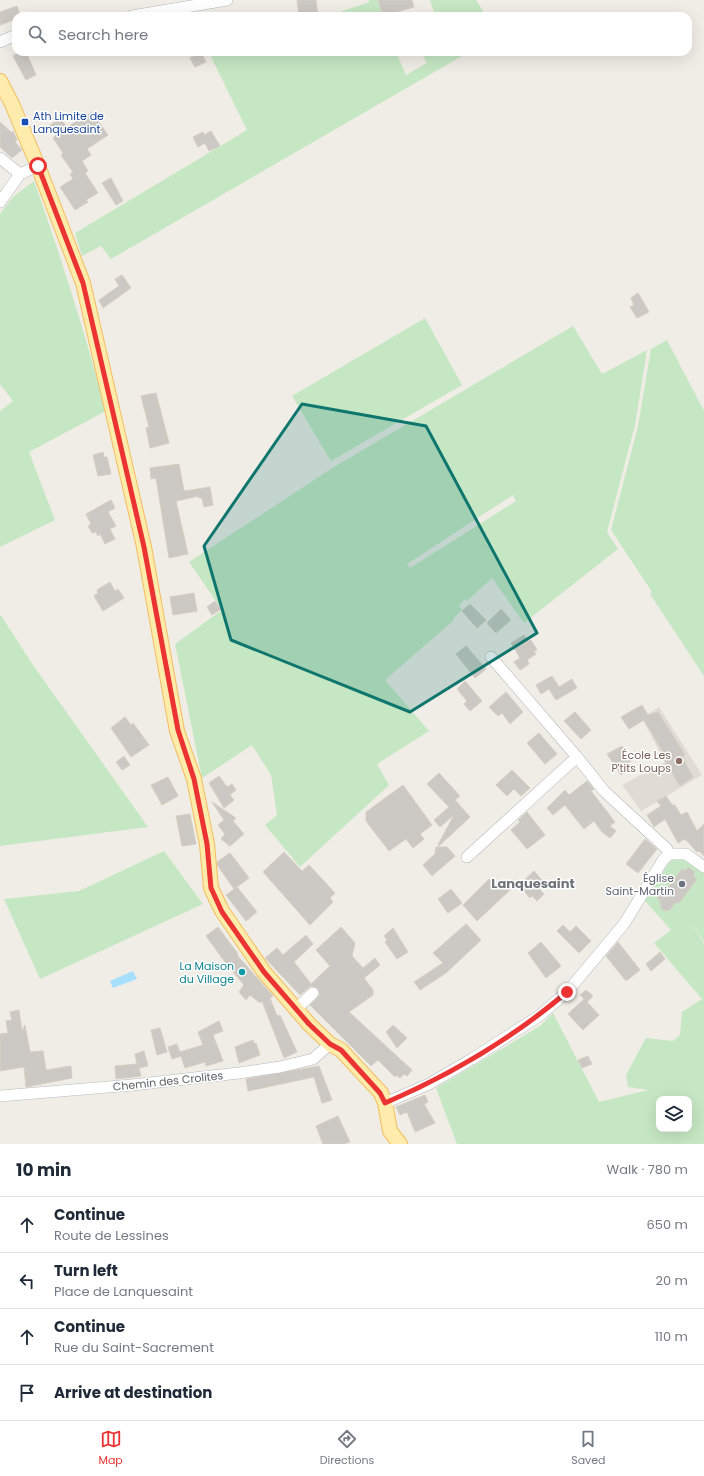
<!DOCTYPE html>
<html lang="en">
<head>
<meta charset="utf-8">
<style>
	body { margin:0; font-family:Poppins,sans-serif; background:#f6f6f7; color:#1f2937 }
	.controls { position:absolute; right:12px; bottom:12px; display:grid; overflow:hidden; border-radius:8px; box-shadow:0 4px 16px #0002 }
	.controls button { width:36px; height:36px; display:grid; place-items:center; padding:0; border:0; border-bottom:1px solid #e0e1e3; background:#fff; color:#1f2937; font:20px sans-serif }
	.stop { position:absolute; width:12px; height:12px; margin:-9px; border:3px solid #ea3332; border-radius:50%; background:#fff }
	.stop.end { background:#ea3332; border-color:#fff; box-shadow:0 1px 4px #0008 }
	.list { margin:0; padding:0; list-style:none }
	h2 { display:flex; justify-content:space-between; align-items:center; height:52px; margin:0; padding:0 16px; font-size:17px }
	h2 small { font-size:13px; font-weight:400; color:#747a83 }
	.list li { display:grid; grid-template-columns:26px 1fr auto; gap:12px; align-items:center; box-sizing:border-box; height:56px; padding:0 16px; border-top:1px solid #e0e1e3 }
	.list b { display:block; font-size:15px; white-space:nowrap }
	.list p { margin:0; font-size:13px; white-space:nowrap; color:#747a83 }
	.list em { font-size:13px; font-style:normal; color:#747a83 }
	.icon { flex:none; width:22px; height:22px; fill:none; stroke:currentColor; stroke-width:2; stroke-linecap:round; stroke-linejoin:round }
	.map { position:relative; flex:none; width:704px; height:1144px; overflow:hidden }
	.search { position:absolute; background:#fff; box-shadow:0 4px 16px #0002; left:12px; right:12px; top:12px; height:44px; display:flex; align-items:center; gap:10px; box-sizing:border-box; padding:0 14px; border-radius:12px; color:#747a83; font-size:15px }
	.sheet { height:276px; background:#fff }
	nav { display:flex; justify-content:space-around; align-items:center; box-sizing:border-box; height:56px; border-top:1px solid #e0e1e3; background:#fff; font-size:11px; color:#747a83 }
	nav a { display:grid; justify-items:center; gap:2px }
	nav .on { color:#ea3332 }
	.map>svg:first-child { display:block }
	.education { fill:#e0dcd4 }
	.green { fill:#c6e7c3; fill-rule:evenodd }
	.water { fill:#a7dfff }
	.building { fill:#ccc8c3; stroke:#d5cfc4 }
	.lines { fill:none; stroke-linecap:round; stroke-linejoin:round }
	.minor-casing { stroke:#b4b7bb; stroke-width:12 }
	.major-casing { stroke:#f2be5d; stroke-width:16 }
	.minor { stroke:#fff; stroke-width:11 }
	.major { stroke:#ffecac; stroke-width:14 }
	.route { stroke:#ea3332; stroke-width:5 }
	.marked { fill:#0f766e; fill-opacity:0.2; stroke:#0f766e; stroke-width:3; stroke-linejoin:round }
	.transit-dot { fill:#1a4fb4; stroke:#fff; stroke-width:1.5 }
	.education-dot { fill:#8d6e63; stroke:#fff; stroke-width:1.5 }
	.worship-dot { fill:#6b7280; stroke:#fff; stroke-width:1.5 }
	.culture-dot { fill:#0f9aa8; stroke:#fff; stroke-width:1.5 }
	.labels { text-anchor:middle; dominant-baseline:central; stroke-width:3; stroke-linejoin:round; paint-order:stroke }
	.transit-label { font-size:11px; fill:#164399; stroke:#fff; text-anchor:start }
	.education-label { font-size:11px; fill:#785e54; stroke:#fff; text-anchor:end }
	.worship-label { font-size:11px; fill:#5b616d; stroke:#fff; text-anchor:end }
	.culture-label { font-size:11px; fill:#0d838f; stroke:#fff; text-anchor:end }
	.street-label { font-size:11px; fill:#5e6267; stroke:#fff }
	.quarter-label { font-size:13px; font-weight:bold; fill:#6f7479; stroke:#fff }
</style>
</head>
<body>
<div class="map">
<svg width="704" height="1144" viewBox="0 0 704 1144">
	<rect width="100%" height="100%" fill="#f0ede6"/>
	<path class="education" d="M659,707L702,775L641,811L622,785L665,762L642,718Z"/>
	<path class="green" d="M369,0H377L383,16H328L369,2Z
		M430,0H476L486,16H421L434,12Z
		M225,52H396L406,75L427,63L421,52H469L111,259L101,246L82,256L75,233L247,130L211,57Z
		M34,181C61,257 85,333 106,411L29,452L55,520L0,547V411L13,401L0,384V214L13,197Z
		M425,318L462,385L331,461L292,396Z
		M573,326L602,374L647,350L635,425L607,532L618,549L524,623L492,578L467,601L465,599L459,605L462,610L454,618V620L385,680L429,731L377,764L389,785L300,867L265,825L277,815L271,775L252,745L202,778L175,644L222,610L189,562L334,467ZM513,495L516,501L410,568L407,564Z
		M667,340L704,411V676L650,594L652,592L611,530L638,426L651,349Z
		M0,614L33,665L148,827L0,846Z
		M164,851L203,904L40,979L4,899L79,891Z
		M684,858L697,865L704,873V942L690,920L704,944V1144H457L436,1088L540,1026L553,1013L599,1102L648,1090L628,1087L626,1075L646,1038L673,1041L680,1035L682,1012L702,999L654,943L671,930L645,901L670,861ZM688,867L695,872L693,876L697,879L680,902L675,903L670,910L665,911L661,908L662,902L657,898L663,890L665,891L682,869L686,871ZM659,1099H689V1129H659Z"/>
	<path class="water" d="M133,971L137,979L113,988L110,981Z"/>
	<path class="building" d="M297,0H316L318,16H299Z
		M378,0H412L414,7L396,12L397,16H383Z
		M17,6L20,16H16V19L0,25V12Z
		M20,52H26L36,75L26,80L13,56Z
		M201,52L206,62L195,67L190,58Z
		M92,112L108,135L87,149L91,155L82,161L88,171L85,173L98,193L86,200L88,202L75,210L60,187L73,179L70,174L73,172L61,155L63,153L53,138L56,135L49,126L60,118L67,127Z
		M0,122L12,133L13,131L17,140L15,142L22,150L12,158L0,147Z
		M211,131L220,146L209,151L205,143L198,147L193,137L203,132L204,135Z
		M111,178L123,201L116,205L102,183Z
		M122,275L131,288L103,308L99,300L119,286L115,279Z
		M638,293L649,312L637,318L630,307L634,305L631,298Z
		M156,393L169,443L150,448L146,428L149,427L141,396Z
		M103,452L104,457H107L111,474L98,476L93,455Z
		M179,464L184,491L210,487L213,505L204,507L202,498H199V496L176,501L188,554L169,558L156,478L151,479L150,468Z
		M111,500L115,508L108,512L116,526L110,529L115,539L105,544L100,534L98,536L96,532L92,533L88,526L91,524L86,514Z
		M110,582L115,591L118,589L124,598L103,611L94,596L98,593L97,590Z
		M194,593L197,611L173,615L170,597Z
		M215,601L221,609L212,615L207,607Z
		M470,604L486,620L477,628L462,611Z
		M501,609L511,620L496,633L487,623Z
		M524,635L528,641L531,640L537,650L534,651L536,654L527,660L529,664L520,670L514,662L520,658L511,643Z
		M466,646L486,669L475,678L456,654Z
		M552,676L559,687L572,679L577,688L556,700L549,689L541,694L536,685Z
		M465,681L482,701L470,711L464,704L467,701L457,689Z
		M506,692L523,712L510,724L502,713L498,716L489,707Z
		M642,705L648,715L658,712L685,755L682,757L693,777L680,786L664,759L666,757L644,720L629,729L621,717Z
		M575,712L591,730L581,739L564,721Z
		M125,717L131,725L133,723L149,745L131,757L111,728Z
		M539,733L557,754L545,764L527,743Z
		M622,746L631,761L628,763L631,769L621,775L607,754Z
		M124,756L130,765L122,770L116,762Z
		M512,770L530,788L521,796L514,789L507,796L496,785Z
		M439,773L460,796L455,800L470,817L439,846L438,845L454,815L440,827L434,820L449,807L427,784Z
		M219,776L227,787L232,784L236,790L230,795L234,800L224,808L209,783Z
		M168,777L178,796L162,805L151,785Z
		M587,781L594,789L591,791L615,822L610,826L616,831L610,838L602,832L594,821L584,829L565,805L553,815L547,808L565,790L569,795Z
		M403,785L432,825L420,834L424,839L413,848L406,839L389,851L366,821V812Z
		M666,796L673,806L674,804L681,815L687,812L697,831L704,824V856L699,851L697,852L685,839L678,843L665,819L654,827L647,815L661,806L657,801Z
		M212,802L236,818L233,821L244,834L230,846L221,839L225,834L218,825L224,820Z
		M527,812L545,835L527,849L511,830L520,822L518,820Z
		M190,814L196,844L182,846L176,816Z
		M645,839L657,849L638,873L626,864Z
		M436,847H447L455,856L432,876L423,865L435,854Z
		M284,852L302,871L309,865L335,893L330,898L333,902L310,925L263,872Z
		M230,853L249,878L234,889L218,866L217,862Z
		M688,867L695,872L693,876L697,879L680,902L675,903L670,910L665,911L661,908L660,901L657,898L663,889L665,891L682,869L685,871Z
		M534,871L545,884L539,889L544,894L537,901L532,896L530,898L519,885Z
		M489,879L498,888L505,882L511,889L477,921L463,905Z
		M237,887L257,912L246,921L226,895Z
		M451,889L462,903L448,913L438,899Z
		M466,924L481,940L446,973L420,990L414,982L443,963L433,953Z
		M563,925L570,932L576,926L591,941L579,953L557,931Z
		M218,927L238,954L237,955L273,996L270,998L277,1016L280,1015L297,1052L284,1058L262,1001L260,1003L250,995L246,1000L239,992L244,985L228,966L206,936Z
		M341,927L355,943L352,956L363,968L375,958L380,965L364,978L373,990V995L349,1012L412,1070L407,1076L404,1074L400,1078L396,1075L395,1077L378,1060L371,1066L310,1005L320,995L318,988L311,986L300,995L265,958L277,948L283,955L306,935L313,944L294,962L311,984L330,966L316,950Z
		M393,928L408,952L397,959L385,942L387,940L384,936Z
		M541,942L561,966L546,978L528,953Z
		M618,942L640,970L626,981L606,956Z
		M660,952L665,959L651,971L646,964Z
		M586,990L593,996L587,1002L599,1015L583,1030L568,1014L584,999L580,995Z
		M19,1010L22,1031L25,1025L30,1052L43,1051L46,1070L71,1066L72,1078L26,1087L24,1067L0,1071V1034L8,1033L6,1021L12,1020L10,1012Z
		M219,1021L223,1031L213,1035L223,1061L206,1066L205,1062L185,1068L181,1056L172,1059L168,1047L177,1044L180,1052L203,1045L198,1032Z
		M393,1025L407,1038L397,1048L386,1032Z
		M160,1028L167,1052L157,1055L151,1030Z
		M253,1040L254,1044L256,1043L260,1055L239,1063L235,1047Z
		M144,1051L148,1066L139,1068L138,1064L141,1076L116,1079L115,1066L137,1064L135,1054Z
		M588,1056L592,1064L582,1068L578,1060Z
		M319,1066L332,1100L322,1103L314,1077L248,1091L246,1079Z
		M425,1095L428,1102L424,1104L435,1123L415,1132L407,1112L400,1115L396,1107Z
		M338,1116L350,1142L343,1144H323L316,1126Z"/>
	<g class="lines">
		<defs>
			<path id="minor" d="M132,16L227,0
				M0,42L16,35
				M0,158L20,174
				M0,202L20,174L38,166
				M491,657L577,757L604,791L667,849L669,854
				M669,854H686L704,867
				M467,857L577,757
				M296,1009L313,993
				M0,1096L132,1085L239,1073L280,1067L313,1059L330,1044
				M385,1103L429,1084L472,1059L539,1016L567,992L624,924L663,860L669,854"/>
			<path id="major" d="M0,81L12,104L38,166L83,283L144,547L177,731L194,779L207,844L211,888L222,911L264,972L309,1024L330,1044L341,1050L381,1093L385,1103L390,1131L400,1144"/>
		</defs>
		<use href="#minor" class="minor-casing"/>
		<use href="#major" class="major-casing"/>
		<use href="#minor" class="minor"/>
		<use href="#major" class="major"/>
	</g>
	<g class="lines">
		<path class="route" d="M38,166L83,283L144,547L178,730L194,779L207,844L211,888L222,912L264,972L309,1024L330,1044L341,1050L380,1093L385,1103C450,1075 513,1038 567,992"/>
	</g>
	<path class="marked" d="M302,404L426,426L537,633L410,712L231,640L204,546Z"/>
	<rect class="transit-dot" x="21" y="118" width="8" height="8" rx="2"/>
	<circle class="education-dot" cx="679" cy="761" r="4"/>
	<circle class="worship-dot" cx="682" cy="884" r="4"/>
	<circle class="culture-dot" cx="242" cy="972" r="4"/>
	<g class="labels">
		<g class="transit-label">
			<text x="33" y="116">Ath Limite de<tspan x="33" dy="13">Lanquesaint</tspan></text>
		</g>
		<g class="education-label">
			<text x="671" y="755">École Les<tspan x="671" dy="13">P'tits Loups</tspan></text>
		</g>
		<g class="worship-label">
			<text x="674" y="878">Église<tspan x="674" dy="13">Saint-Martin</tspan></text>
		</g>
		<g class="culture-label">
			<text x="234" y="966">La Maison<tspan x="234" dy="13">du Village</tspan></text>
		</g>
		<g class="street-label">
			<text transform="translate(168 1081) rotate(-6)">Chemin des Crolites</text>
		</g>
		<g class="quarter-label">
			<text x="533" y="883">Lanquesaint</text>
		</g>
	</g>
</svg>
<div class="controls">
<button><svg class="icon" aria-label="layers" viewBox="0 0 24 24"><path d="M12 4l9 5-9 5-9-5zM3 14l9 5 9-5"/></svg></button>
</div>
<div class="stop" style="left:38px;top:166px"></div>
<div class="stop end" style="left:567px;top:992px"></div>
<div class="search"><svg class="icon" aria-label="search" viewBox="0 0 24 24"><circle cx="10" cy="10" r="6"/><path d="M15 15l6 6"/></svg>Search here</div>
</div>
<section class="sheet">
<h2>10 min<small>Walk · 780 m</small></h2>
<ul class="list">
<li><svg class="icon" aria-label="ahead" viewBox="0 0 24 24"><path d="M12 20V5M6 11l6-6 6 6"/></svg><div><b>Continue</b><p>Route de Lessines</p></div><em>650 m</em></li>
<li><svg class="icon" aria-label="left" viewBox="0 0 24 24"><path d="M17 20v-9H6M10 6l-5 5 5 5"/></svg><div><b>Turn left</b><p>Place de Lanquesaint</p></div><em>20 m</em></li>
<li><svg class="icon" aria-label="ahead" viewBox="0 0 24 24"><path d="M12 20V5M6 11l6-6 6 6"/></svg><div><b>Continue</b><p>Rue du Saint-Sacrement</p></div><em>110 m</em></li>
<li><svg class="icon" aria-label="arrive" viewBox="0 0 24 24"><path d="M6 21V4h12l-3 4 3 4H6"/></svg><div><b>Arrive at destination</b></div></li>
</ul>
</section>
<nav>
<a class="on"><svg class="icon" aria-label="map" viewBox="0 0 24 24"><path d="M3 6l6-2 6 2 6-2v14l-6 2-6-2-6 2zM9 4v14M15 6v14"/></svg>Map</a>
<a><svg class="icon" aria-label="directions" viewBox="0 0 24 24"><path d="M12 3l9 9-9 9-9-9zM9 14v-3h6M13 9l2 2-2 2"/></svg>Directions</a>
<a><svg class="icon" aria-label="saved" viewBox="0 0 24 24"><path d="M7 4h10v16l-5-4-5 4z"/></svg>Saved</a>
</nav>
</body>
</html>
